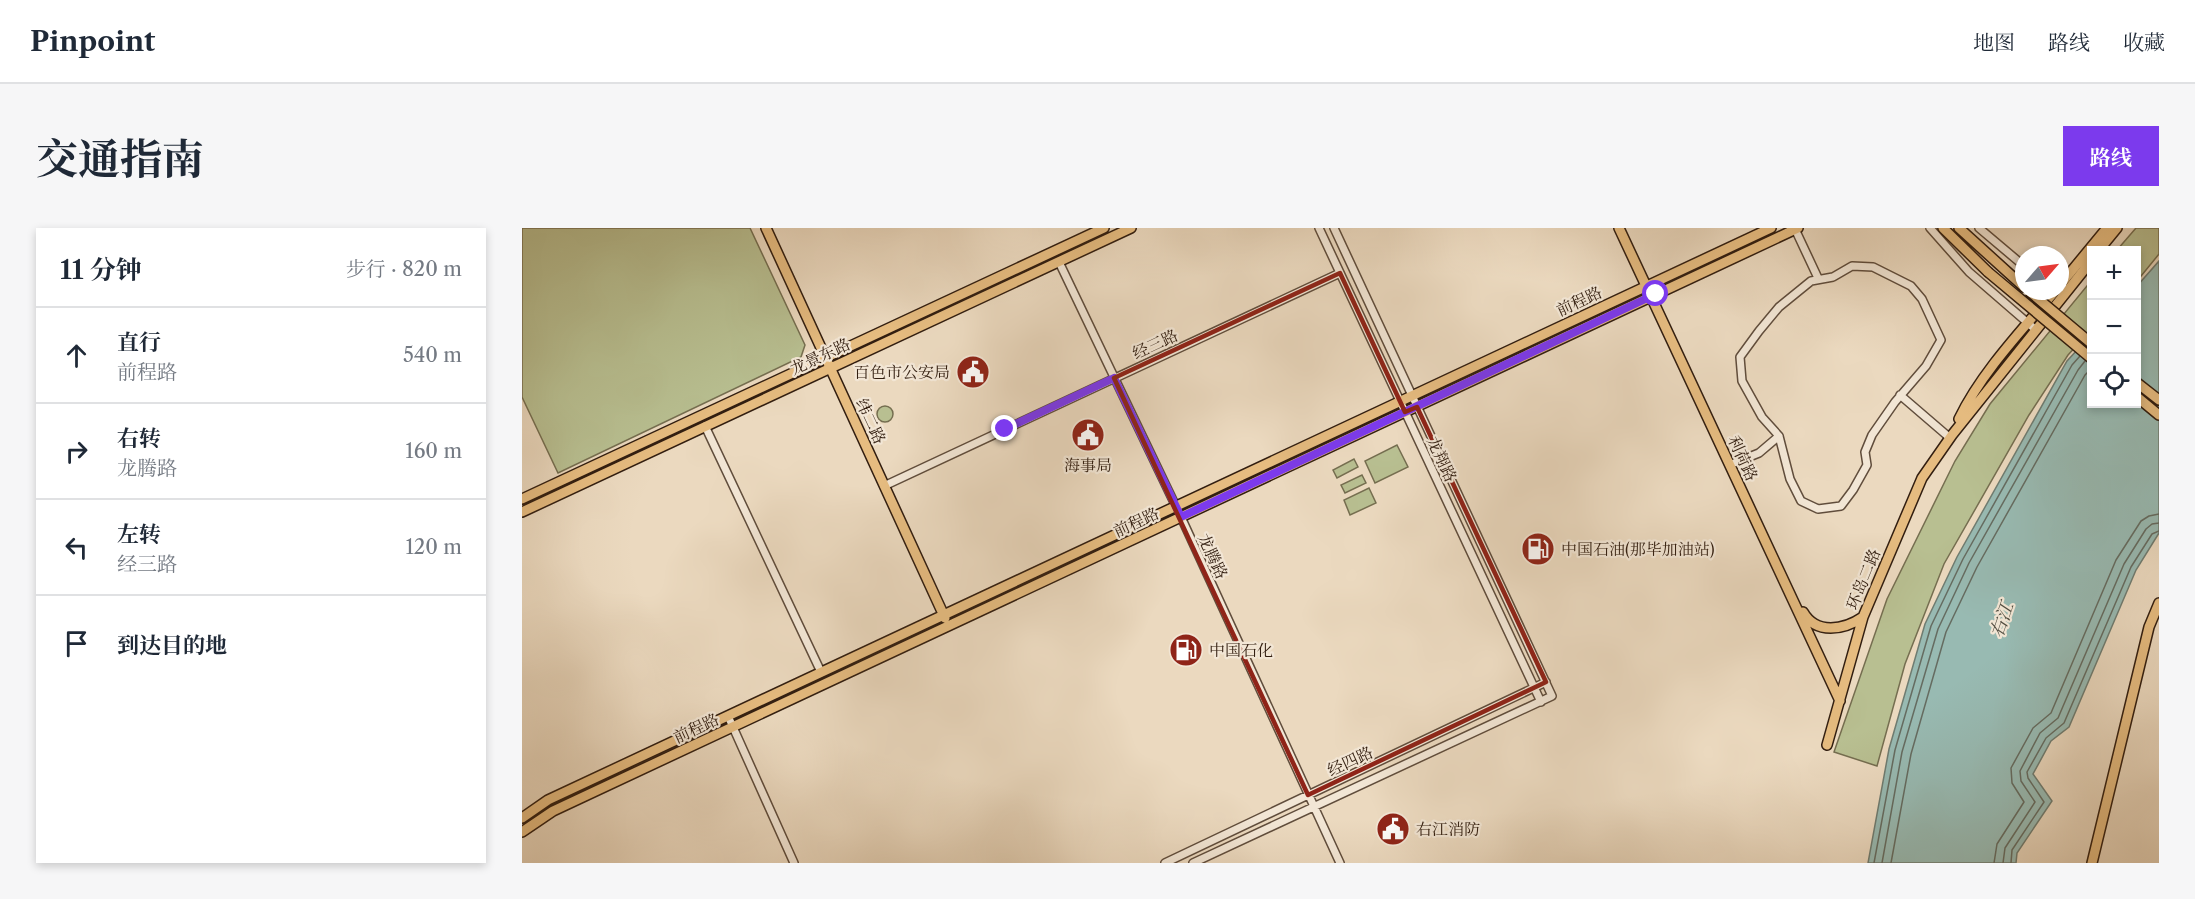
<!DOCTYPE html>
<html lang="zh">
<head>
<meta charset="utf-8">
<style>
	body { margin:0; font-family:"Libre Caslon Text","Noto Serif SC",serif; background:#f6f6f7; color:#1f2937 }
	.controls { position:absolute; right:18px; top:18px; display:grid; overflow:hidden; border-radius:0px; box-shadow:0 3px 9px #0003 }
	.controls button { width:54px; height:54px; display:grid; place-items:center; padding:0; border:0; border-bottom:2px solid #e0e1e3; background:#fff; color:#1f2937; font:30px sans-serif }
	.compass { position:absolute; left:1493px; top:18px; width:54px; height:54px; border-radius:50%; background:#fff; box-shadow:0 3px 9px #0003; rotate:62deg }
	.stop { position:absolute; width:18px; height:18px; margin:-14px; border:4px solid #7c3aed; border-radius:50%; background:#fff }
	.stop.end { background:#7c3aed; border-color:#fff; box-shadow:0 2px 6px #0008 }
	.list { margin:0; padding:0; list-style:none }
	h2 { display:flex; justify-content:space-between; align-items:center; height:78px; margin:0; padding:0 24px; font-size:26px }
	h2 small { font-size:20px; font-weight:400; color:#747a83 }
	.list li { display:grid; grid-template-columns:39px 1fr auto; gap:18px; align-items:center; box-sizing:border-box; height:96px; padding:0 24px; border-top:2px solid #e0e1e3 }
	.list b { display:block; font-size:22px; white-space:nowrap }
	.list p { margin:0; font-size:20px; white-space:nowrap; color:#747a83 }
	.list em { font-size:20px; font-style:normal; color:#747a83 }
	.icon { flex:none; width:33px; height:33px; fill:none; stroke:currentColor; stroke-width:2; stroke-linecap:round; stroke-linejoin:round }
	.map { position:relative; flex:none; width:1637px; height:635px; overflow:hidden; border-radius:0px }
	header { display:flex; align-items:center; gap:36px; box-sizing:border-box; height:84px; padding:0 30px; background:#fff; border-bottom:2px solid #e0e1e3 }
	header strong { font-size:28px }
	nav { display:flex; gap:33px; margin-inline-start:auto; font-size:21px }
	.intro { display:flex; align-items:center; justify-content:space-between; box-sizing:border-box; height:144px; padding:0 36px }
	h1 { margin:0; font-size:42px }
	.button { padding:15px 27px; border-radius:0px; background:#7c3aed; color:#fff; font-size:21px; font-weight:700 }
	main { display:flex; gap:36px; padding:0 36px }
	aside { flex:1; background:#fff; border-radius:0px; box-shadow:0 3px 9px #0003 }
	.map>svg:first-child { display:block }
	.green { fill:#b8bf91; stroke:#756e50; stroke-width:1.5 }
	.water { fill:#98bab2; stroke:#6f7c71; stroke-width:1.5 }
	.lines { fill:none; stroke-linecap:round; stroke-linejoin:round }
	.shore { stroke:#656c61; stroke-width:1.5 }
	.minor-casing { stroke:#604d3c; stroke-width:10 }
	.major-casing { stroke:#321e10; stroke-width:12 }
	.minor { stroke:#f2e6d5; stroke-width:7 }
	.major { stroke:#e6bc80; stroke-width:9 }
	.major-bridge-casing { stroke:#321e10; stroke-width:12; stroke-linecap:butt }
	.major-bridge { stroke:#e6bc80; stroke-width:9 }
	.route { stroke:#7c3aed; stroke-width:8 }
	.marked { fill:none; stroke:#8f2418; stroke-width:4.5; stroke-linejoin:round }
	.labels { text-anchor:middle; dominant-baseline:central; stroke-width:4.5; stroke-linejoin:round; paint-order:stroke }
	.street-label { font-size:16px; fill:#321e10; stroke:#f2e6d5 }
	.poi-label { font-size:16px; fill:#321e10; stroke:#f2e6d5; text-anchor:start }
	.water-label { font-size:18px; font-style:italic; fill:#514d41; stroke:#f2e6d5 }
</style>
</head>
<body>
<header>
<strong>Pinpoint</strong>
<nav><a>地图</a><a>路线</a><a>收藏</a></nav>
</header>
<div class="intro"><h1>交通指南</h1><a class="button">路线</a></div>
<main>
<aside>
<h2>11 分钟<small>步行 · 820 m</small></h2>
<ul class="list">
<li><svg class="icon" aria-label="ahead" viewBox="0 0 24 24"><path d="M12 20V5M6 11l6-6 6 6"/></svg><div><b>直行</b><p>前程路</p></div><em>540 m</em></li>
<li><svg class="icon" aria-label="right" viewBox="0 0 24 24"><path d="M7 20v-9h11M14 6l5 5-5 5"/></svg><div><b>右转</b><p>龙腾路</p></div><em>160 m</em></li>
<li><svg class="icon" aria-label="left" viewBox="0 0 24 24"><path d="M17 20v-9H6M10 6l-5 5 5 5"/></svg><div><b>左转</b><p>经三路</p></div><em>120 m</em></li>
<li><svg class="icon" aria-label="arrive" viewBox="0 0 24 24"><path d="M6 21V4h12l-3 4 3 4H6"/></svg><div><b>到达目的地</b></div></li>
</ul>
</aside>
<div class="map">
<svg width="1637" height="635" viewBox="0 0 1637 635">
	<rect width="100%" height="100%" fill="#ebd9bf"/>
	<filter id="stains"><feTurbulence type="fractalNoise" baseFrequency=".00333" numOctaves="4"/><feColorMatrix values="0 0 0 0 .2 0 0 0 0 .09 0 0 0 0 .02 0 0 0 .5 -.17"/></filter>
	<radialGradient id="worn" r=".72"><stop offset=".6" stop-color="#630" stop-opacity="0"/><stop offset="1" stop-color="#630" stop-opacity=".3"/></radialGradient>
	<path class="green" d="M0,0H228L283,117L279,129L36,245L0,169Z
		M1614,0H1637V26L1615,53L1614,22H1595Z
		M1569,53V102L1546,127L1507,187L1422,336L1383,436L1355,538L1312,524L1365,371L1433,233L1468,176Z
		M355 186a8 8 0 1 1 16 0a8 8 0 1 1-16 0Z
		M875,217L886,239L853,255L843,233Z
		M832,231L836,239L815,250L811,242Z
		M840,247L844,255L823,265L819,257Z
		M847,260L854,275L828,287L822,272Z"/>
	<path class="water" d="M1637,33V305L1614,342L1547,499L1529,513L1511,546L1530,573L1495,625L1494,635H1346L1367,521L1403,396L1435,329L1545,133L1569,107L1570,176H1614L1615,58Z"/>
	<g class="lines">
		<path class="shore" d="M1352,635L1373,522L1409,398L1441,331L1550,137L1558,128
			M1360,635L1380,524L1416,401L1447,335L1556,142L1563,133
			M1369,635L1389,526L1424,404L1455,339L1563,147L1570,140
			M1472,635L1475,616L1502,574L1490,555L1489,540L1511,500L1529,485L1594,332L1619,293L1627,288L1637,286
			M1481,635L1483,620L1513,574L1499,553L1498,543L1518,505L1536,490L1602,336L1624,301L1630,296L1637,295
			M1489,635L1490,622L1522,574L1506,550L1505,544L1524,510L1542,495L1609,339L1630,306L1637,303"/>
		<defs>
			<path id="minor" d="M797,0L1019,474
				M1408,0L1447,44L1514,102
				M1457,0L1502,38
				M1273,1L1296,50
				M537,34L659,289L818,635
				M1330,38L1351,39L1389,58L1400,71L1419,112L1404,138L1373,174L1350,207L1343,224L1345,237L1331,262L1319,278L1296,281L1279,273L1268,251L1257,208L1240,189L1220,153L1218,129L1237,103L1257,79L1289,53L1311,49Z
				M1378,167L1428,210
				M183,198L299,444
				M1212,235L1237,225L1257,208
				M362,258L818,45
				M206,488L272,635
				M643,635L1024,454
				M671,635L1030,468L812,0"/>
			<path id="major" d="M244,0L423,390
				M1097,0L1318,473
				M1421,0L1466,44
				M1437,0L1502,59
				M1577,22L1595,0
				M1538,57L1585,0
				M1614,154L1637,172
				M1614,168L1637,187
				M1437,191C1459,145 1500,102 1533,63
				M0,271L582,0
				M0,284L609,0
				M1281,384C1294,407 1322,402 1341,389
				M1305,517L1341,389L1400,250L1430,207L1570,32
				M0,590L26,572L1249,0
				M0,604L31,583L1276,0
				M1570,635L1627,399L1637,375"/>
		</defs>
		<use href="#minor" class="minor-casing"/>
		<use href="#major" class="major-casing"/>
		<use href="#minor" class="minor"/>
		<use href="#major" class="major"/>
		<defs>
			<path id="major-bridge" d="M1466,44L1570,131
				M1507,63L1570,116"/>
		</defs>
		<use href="#major-bridge" class="major-bridge-casing"/>
		<use href="#major-bridge" class="major-bridge"/>
	</g>
	<g class="lines">
		<path class="route" d="M483,201L592,150L659,289L1134,66"/>
	</g>
	<path class="marked" d="M818,45L883,184L895,179L1024,454L786,567L592,150Z"/>
	<defs>
		<symbol id="civic-disc" viewBox="-11 -11 22 22"><circle r="9.5" fill="#8f2418" stroke="#f2e6d5"/><path d="M-.6-6.5H3V-4.5H.6V-3L4-1V1h2V6H-6V1h2V-1L-.6-3ZM-1.2 2.5V6h2.4V2.5Z" fill="#fff"/></symbol>
		<symbol id="fuel-disc" viewBox="-11 -11 22 22"><circle r="9.5" fill="#8f2418" stroke="#f2e6d5"/><path d="M-5.5-6h7V0h2V4h1.3V-2.5L3-4.5l.8-.8L6-3V5H2.5V1h-1V6h-7ZM-4.2-4.7v3.2H.2V-4.7Z" fill="#fff"/></symbol>
	</defs>
	<g fill-rule="evenodd">
		<use href="#civic-disc" x="432" y="125" width="38" height="38"/>
		<use href="#civic-disc" x="547" y="188" width="38" height="38"/>
		<use href="#fuel-disc" x="997" y="302" width="38" height="38"/>
		<use href="#fuel-disc" x="645" y="403" width="38" height="38"/>
		<use href="#civic-disc" x="852" y="582" width="38" height="38"/>
	</g>
	<g class="labels">
		<g class="street-label">
			<text transform="translate(1057 73) rotate(-25)">前程路</text>
			<text transform="translate(633 116) rotate(-25)">经三路</text>
			<text transform="translate(298 128) rotate(-25)">龙景东路</text>
			<text transform="translate(349 193) rotate(65)">纬二路</text>
			<text transform="translate(1221 230) rotate(65)">利荷路</text>
			<text transform="translate(920 231) rotate(65)">龙翔路</text>
			<text transform="translate(614 294) rotate(-25)">前程路</text>
			<text transform="translate(691 328) rotate(65)">龙腾路</text>
			<text transform="translate(1341 351) rotate(-68)">环岛二路</text>
			<text transform="translate(174 500) rotate(-25)">前程路</text>
			<text transform="translate(828 533) rotate(-25)">经四路</text>
		</g>
		<g class="poi-label">
			<text x="428" y="144" text-anchor="end">百色市公安局</text>
			<text x="566" y="237" text-anchor="middle">海事局</text>
			<text x="1039" y="321">中国石油(那毕加油站)</text>
			<text x="687" y="422">中国石化</text>
			<text x="894" y="601">右江消防</text>
		</g>
		<g class="water-label">
			<text transform="translate(1480 392) rotate(-71)">右江</text>
		</g>
	</g>
	<rect width="100%" height="100%" filter="url(#stains)"/>
	<rect width="100%" height="100%" fill="url(#worn)"/>
</svg>
<div class="controls">
<button>+</button>
<button>−</button>
<button><svg class="icon" aria-label="locate" viewBox="0 0 24 24"><circle cx="12" cy="12" r="6"/><path d="M12 2v4M12 18v4M2 12h4M18 12h4"/></svg></button>
</div>
<svg class="compass" viewBox="-18 -18 36 36"><path d="M0-13l5 13h-10z" fill="#e53935"/><path d="M0 13l5-13h-10z" fill="#747a83"/></svg>
<div class="stop" style="left:1134px;top:66px"></div>
<div class="stop end" style="left:483px;top:201px"></div>
</div>
</main>
</body>
</html>
